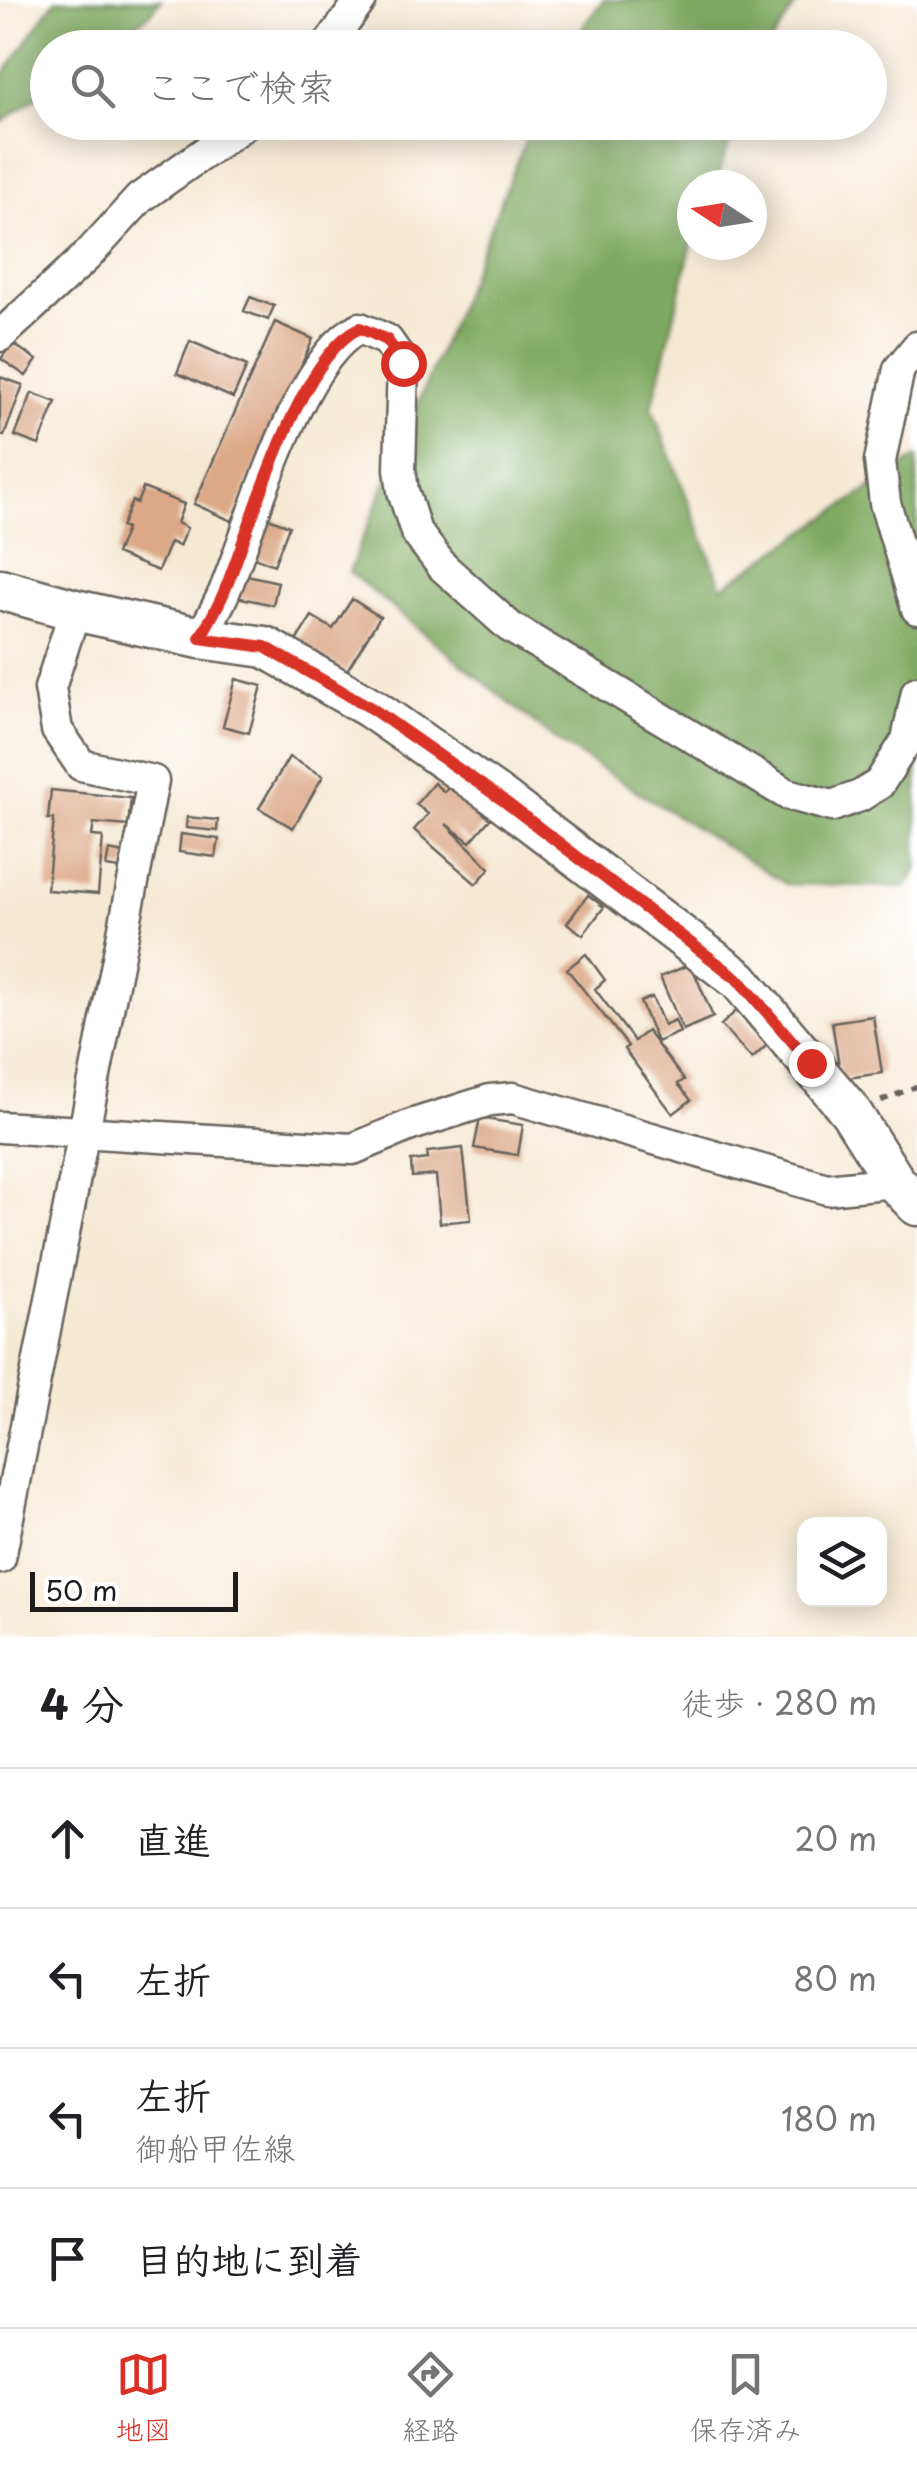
<!DOCTYPE html>
<html lang="ja">
<head>
<meta charset="utf-8">
<style>
	body { margin:0; font-family:"Playpen Sans","Klee One",sans-serif; background:#f2f2f2; color:#202124 }
	.controls { position:absolute; right:30px; bottom:30px; display:grid; overflow:hidden; border-radius:20px; box-shadow:0 5px 25px #0003 }
	.controls button { width:90px; height:90px; display:grid; place-items:center; padding:0; border:0; border-bottom:2px solid #e0e0e0; background:#fff; color:#202124; font:50px sans-serif }
	.compass { position:absolute; left:677px; top:170px; width:90px; height:90px; border-radius:50%; background:#fff; box-shadow:0 5px 25px #0003; rotate:282deg }
	.scale { position:absolute; left:30px; bottom:25px; width:208px; box-sizing:border-box; padding-left:10px; border:5px solid #1c1c1c; border-top:0; font-size:28px; line-height:35px; white-space:nowrap; color:#1c1c1c; -webkit-text-stroke:8px #fff; paint-order:stroke }
	.stop { position:absolute; width:30px; height:30px; margin:-22px; border:8px solid #d93025; border-radius:50%; background:#fff }
	.stop.end { background:#d93025; border-color:#fff; box-shadow:0 2px 10px #0008 }
	.list { margin:0; padding:0; list-style:none }
	h2 { display:flex; justify-content:space-between; align-items:center; height:130px; margin:0; padding:0 40px; font-size:42px }
	h2 small { font-size:32px; font-weight:400; color:#757577 }
	.list li { display:grid; grid-template-columns:65px 1fr auto; gap:30px; align-items:center; box-sizing:border-box; height:140px; padding:0 40px; border-top:2px solid #e0e0e0 }
	.list b { display:block; font-size:38px; white-space:nowrap }
	.list p { margin:0; font-size:32px; white-space:nowrap; color:#757577 }
	.list em { font-size:32px; font-style:normal; color:#757577 }
	.icon { flex:none; width:55px; height:55px; fill:none; stroke:currentColor; stroke-width:2; stroke-linecap:round; stroke-linejoin:round }
	.map { position:relative; flex:none; width:917px; height:1637px; overflow:hidden }
	.search { position:absolute; background:#fff; box-shadow:0 5px 25px #0003; left:30px; right:30px; top:30px; height:110px; display:flex; align-items:center; gap:25px; box-sizing:border-box; padding:0 35px; border-radius:55px; color:#757577; font-size:38px }
	.sheet { height:690px; background:#fff }
	nav { display:flex; justify-content:space-around; align-items:center; box-sizing:border-box; height:140px; border-top:2px solid #e0e0e0; background:#fff; font-size:28px; color:#757577 }
	nav a { display:grid; justify-items:center; gap:5px }
	nav .on { color:#d93025 }
	.map>svg:first-child { display:block }
	.forest { fill:#7fa960; stroke:#4e623e; stroke-width:2.5 }
	.building { fill:#dca887 }
	.lines { fill:none; stroke-linecap:round; stroke-linejoin:round }
	.minor-casing { stroke:#68645c; stroke-width:35 }
	.major-casing { stroke:#68645c; stroke-width:45 }
	.path { stroke:#68645c; stroke-width:5; stroke-dasharray:8 8; stroke-linecap:butt }
	.minor { stroke:#fff; stroke-width:30 }
	.major { stroke:#fff; stroke-width:40 }
	.route { stroke:#d93025; stroke-width:12 }
</style>
</head>
<body>
<div class="map">
<svg width="917" height="1637" viewBox="0 0 917 1637">
	<rect width="100%" height="100%" fill="#fff"/>
	<filter id="ink" filterUnits="userSpaceOnUse"><feTurbulence type="fractalNoise" baseFrequency=".01" numOctaves="2"/><feDisplacementMap in="SourceGraphic" scale="20" xChannelSelector="R" yChannelSelector="G"/><feConvolveMatrix kernelMatrix="1 2 1 2 8 2 1 2 1" color-interpolation-filters="sRGB"/></filter>
	<filter id="wash" filterUnits="userSpaceOnUse"><feTurbulence type="fractalNoise" baseFrequency=".0048" numOctaves="4" result="noise"/><feDisplacementMap in="SourceGraphic" scale="40" xChannelSelector="R" yChannelSelector="G"/><feGaussianBlur stdDeviation="2.25" result="paint"/><feColorMatrix in="noise" values="0 0 0 0 0 0 0 0 0 0 0 0 0 0 0 0 0 1.4 0 .05"/><feComposite in="paint" operator="in"/></filter>
	<g filter="url(#wash)">
		<rect width="100%" height="100%" fill="#f5e9d4"/>
		<path class="forest" d="M55,0H161L150,14L105,47L48,48L47,89L0,124V80Z
			M603,0H799L768,47H568Z
			M533,123H737L714,185H692V243L652,408L722,587L917,457V869L906,887L786,884L555,740L349,572Z"/>
		<g id="blocks">
			<path class="building" d="M250,297L274,306L268,320L244,311Z
				M275,322L313,339L232,521L194,504Z
				M190,341L247,366L233,398L177,373Z
				M12,343L37,360L26,376L1,359Z
				M0,377L23,385L4,436L0,435Z
				M32,393L56,402L39,445L15,436Z
				M143,488L184,504L177,523L187,528L179,546L170,542L158,571L116,554L126,529L121,527L132,501L137,503Z
				M266,517L289,526L274,565L251,556Z
				M242,574L278,582L273,605L237,597Z
				M352,599L380,617L346,672L296,641L312,616L333,629Z
				M236,679L262,686L249,733L223,726Z
				M289,757L323,776L293,828L259,808Z
				M434,783L444,792L451,785L490,819L470,842L446,824L490,868L476,884L414,830L428,814L416,804Z
				M51,790L131,798L128,826L94,823L92,836L103,837L98,894L47,890L54,819H48Z
				M187,817L218,820L217,831L186,828Z
				M181,834L219,839L216,857L179,852Z
				M109,850L129,854L126,870L106,867Z
				M588,895L604,907L583,935L567,923Z
				M586,954L605,980L595,989L634,1041L647,1031L684,1080L678,1084L691,1100L673,1114L624,1049L628,1046L567,969Z
				M691,964L713,1017L683,1030L660,977Z
				M652,997L664,1025L675,1020L680,1032L657,1042L640,1002Z
				M736,1011L767,1045L752,1059L721,1025Z
				M873,1016L882,1073L841,1079L832,1022Z
				M480,1118L523,1125L518,1155L474,1148Z
				M463,1148L471,1220L440,1223L436,1175L412,1177L411,1161L428,1159L427,1152Z"/>
		</g>
	</g>
	<g filter="url(#ink)">
		<use href="#blocks" fill-opacity="0" stroke="#68645c" stroke-width="2.5"/>
		<g class="lines">
			<defs>
				<path id="minor" d="M326,48L361,0
					M0,336L86,257L140,198L248,122
					M917,347L899,369L880,461L885,503L917,609
					M200,638C209,622 218,607 225,590C251,527 299,355 360,328L387,340L403,363L400,469L403,491L416,532L443,567L510,627L787,794L832,806L860,796L879,784L907,740L917,692
					M0,1127L353,1149L411,1125L490,1100L513,1098L827,1189L895,1182
					M0,1558L153,781L81,765L57,730L50,688L75,610"/>
				<path id="major" d="M0,589L75,610L200,638L265,647L371,708L500,798L739,980L850,1111L895,1182L917,1205"/>
			</defs>
			<use href="#minor" class="minor-casing"/>
			<use href="#major" class="major-casing"/>
			<path class="path" d="M881,1101L917,1086"/>
			<use href="#minor" class="minor"/>
			<use href="#major" class="major"/>
		</g>
	</g>
	<g class="lines" filter="url(#ink)">
		<path class="route" d="M403,363L387,340L360,328C299,355 251,527 225,590C218,607 209,622 200,638L265,647L371,708L500,798L739,980L811,1063"/>
	</g>
</svg>
<div class="controls">
<button><svg class="icon" aria-label="layers" viewBox="0 0 24 24"><path d="M12 4l9 5-9 5-9-5zM3 14l9 5 9-5"/></svg></button>
</div>
<svg class="compass" viewBox="-18 -18 36 36"><path d="M0-13l5 13h-10z" fill="#e53935"/><path d="M0 13l5-13h-10z" fill="#757577"/></svg>
<div class="scale">50 m</div>
<div class="stop" style="left:403px;top:363px"></div>
<div class="stop end" style="left:811px;top:1063px"></div>
<div class="search"><svg class="icon" aria-label="search" viewBox="0 0 24 24"><circle cx="10" cy="10" r="6"/><path d="M15 15l6 6"/></svg>ここで検索</div>
</div>
<section class="sheet">
<h2>4 分<small>徒歩 · 280 m</small></h2>
<ul class="list">
<li><svg class="icon" aria-label="ahead" viewBox="0 0 24 24"><path d="M12 20V5M6 11l6-6 6 6"/></svg><div><b>直進</b></div><em>20 m</em></li>
<li><svg class="icon" aria-label="left" viewBox="0 0 24 24"><path d="M17 20v-9H6M10 6l-5 5 5 5"/></svg><div><b>左折</b></div><em>80 m</em></li>
<li><svg class="icon" aria-label="left" viewBox="0 0 24 24"><path d="M17 20v-9H6M10 6l-5 5 5 5"/></svg><div><b>左折</b><p>御船甲佐線</p></div><em>180 m</em></li>
<li><svg class="icon" aria-label="arrive" viewBox="0 0 24 24"><path d="M6 21V4h12l-3 4 3 4H6"/></svg><div><b>目的地に到着</b></div></li>
</ul>
</section>
<nav>
<a class="on"><svg class="icon" aria-label="map" viewBox="0 0 24 24"><path d="M3 6l6-2 6 2 6-2v14l-6 2-6-2-6 2zM9 4v14M15 6v14"/></svg>地図</a>
<a><svg class="icon" aria-label="directions" viewBox="0 0 24 24"><path d="M12 3l9 9-9 9-9-9zM9 14v-3h6M13 9l2 2-2 2"/></svg>経路</a>
<a><svg class="icon" aria-label="saved" viewBox="0 0 24 24"><path d="M7 4h10v16l-5-4-5 4z"/></svg>保存済み</a>
</nav>
</body>
</html>
